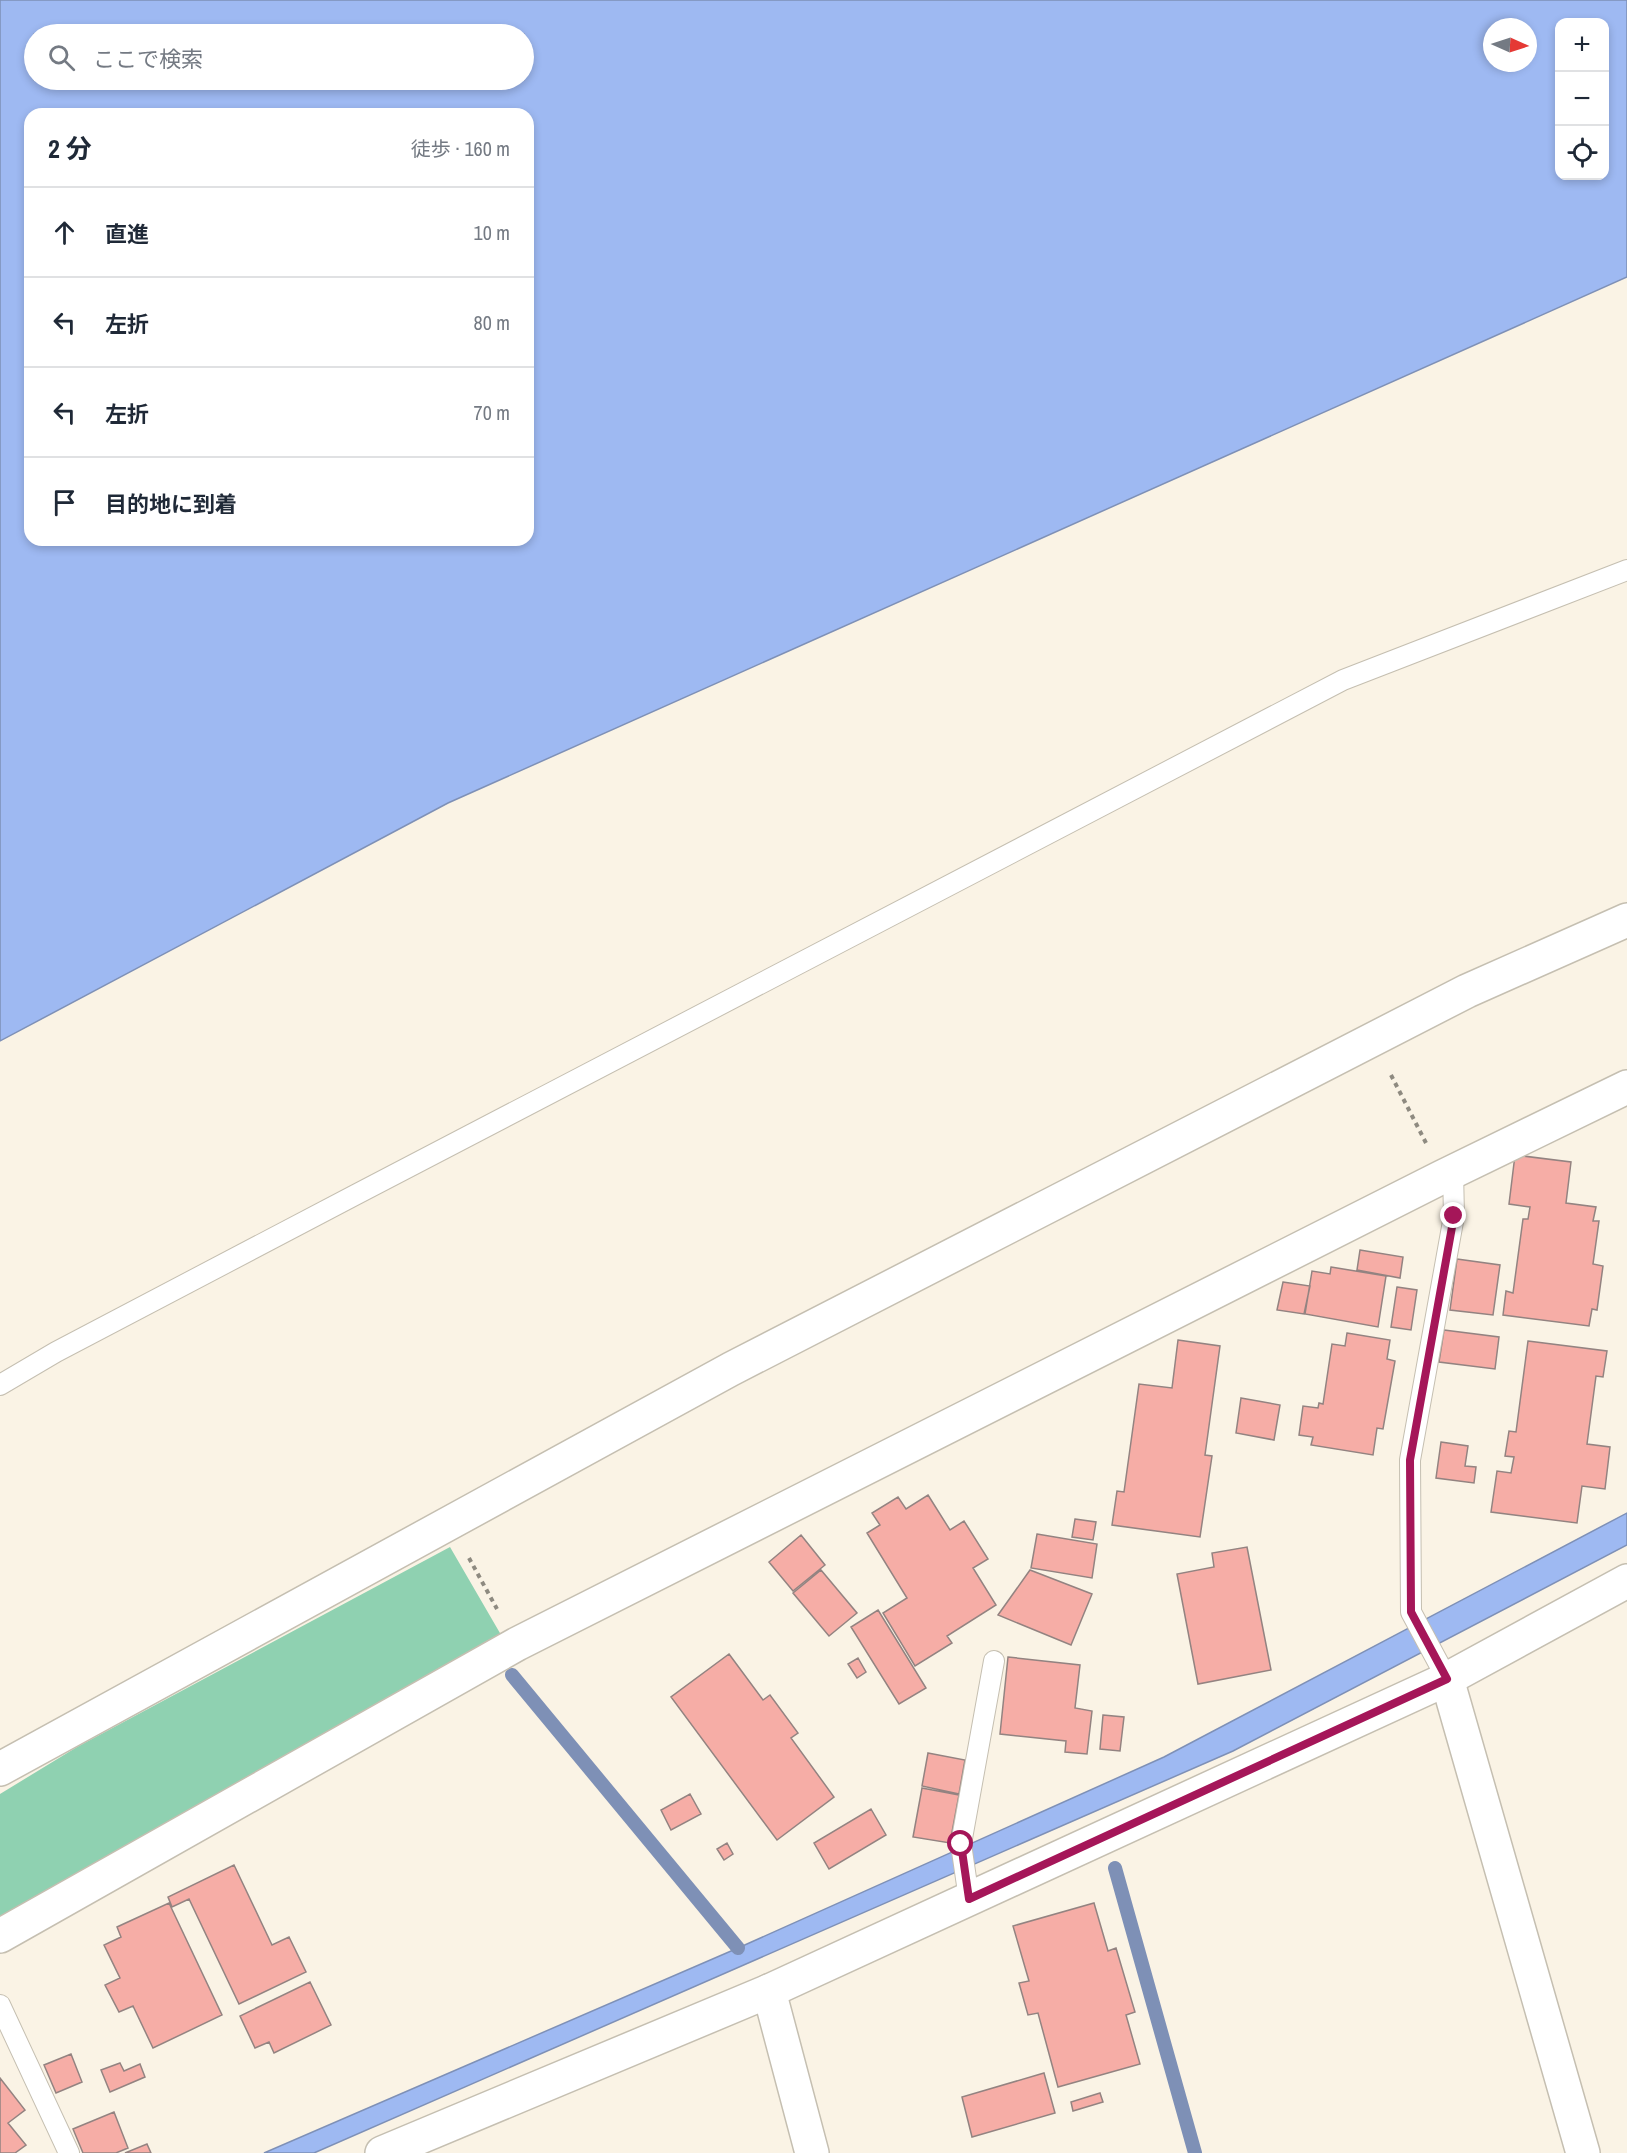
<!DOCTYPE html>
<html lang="ja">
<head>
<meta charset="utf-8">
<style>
	body { margin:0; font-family:"Archivo Narrow","Noto Sans JP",sans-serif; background:#f6f6f7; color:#1f2937 }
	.controls { position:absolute; right:18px; top:18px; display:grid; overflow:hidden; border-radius:12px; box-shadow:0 3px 9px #0003 }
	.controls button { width:54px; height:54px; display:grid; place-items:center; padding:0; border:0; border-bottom:2px solid #e0e1e3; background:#fff; color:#1f2937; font:30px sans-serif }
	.compass { position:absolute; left:1483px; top:18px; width:54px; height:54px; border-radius:50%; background:#fff; box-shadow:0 3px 9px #0003; rotate:93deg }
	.stop { position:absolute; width:18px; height:18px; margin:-14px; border:4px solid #a51659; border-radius:50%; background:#fff }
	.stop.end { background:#a51659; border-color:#fff; box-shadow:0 2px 6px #0008 }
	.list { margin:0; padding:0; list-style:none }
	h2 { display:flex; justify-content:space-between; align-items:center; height:78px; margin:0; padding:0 24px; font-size:26px }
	h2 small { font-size:20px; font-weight:400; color:#747a83 }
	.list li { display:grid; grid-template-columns:39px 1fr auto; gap:18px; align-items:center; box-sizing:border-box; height:90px; padding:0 24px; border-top:2px solid #e0e1e3 }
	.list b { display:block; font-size:22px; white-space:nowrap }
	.list em { font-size:20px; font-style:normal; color:#747a83 }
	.icon { flex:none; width:33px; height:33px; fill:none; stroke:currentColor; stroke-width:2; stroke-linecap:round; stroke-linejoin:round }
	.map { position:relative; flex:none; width:1627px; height:2153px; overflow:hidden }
	.search { position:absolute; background:#fff; box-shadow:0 3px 9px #0003; left:24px; top:24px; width:510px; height:66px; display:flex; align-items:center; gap:15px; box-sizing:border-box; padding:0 21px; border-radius:33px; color:#747a83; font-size:22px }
	.panel { position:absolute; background:#fff; box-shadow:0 3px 9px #0003; left:24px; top:108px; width:510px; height:438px; border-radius:18px }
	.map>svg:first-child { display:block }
	.green { fill:#8fd1b1 }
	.water { fill:#9eb9f2; stroke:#7e90b6; stroke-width:1.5; fill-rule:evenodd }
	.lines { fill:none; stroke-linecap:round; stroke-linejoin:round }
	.stream { stroke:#7e90b6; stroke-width:14 }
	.building { fill:#f6ada6; stroke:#938381; stroke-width:1.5 }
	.service-casing { stroke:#c5bfb1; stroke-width:22 }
	.minor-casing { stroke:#c5bfb1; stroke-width:36 }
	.tertiary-casing { stroke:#c5bfb1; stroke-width:36 }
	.path { stroke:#8e8a80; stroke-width:4; stroke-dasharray:4.5 4.5; stroke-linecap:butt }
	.service { stroke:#fff; stroke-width:20 }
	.minor { stroke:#fff; stroke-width:33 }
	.tertiary { stroke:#fff; stroke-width:33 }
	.route { stroke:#a51659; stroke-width:8 }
</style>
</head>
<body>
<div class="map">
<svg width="1627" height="2153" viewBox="0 0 1627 2153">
	<rect width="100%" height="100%" fill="#faf3e5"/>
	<path class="green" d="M450,1547L504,1640L171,1820L0,1924V1794L77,1747Z"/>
	<path class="water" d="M0,0H1627V277L448,803L0,1041ZM1560,22H1604V176H1560ZM1492,27H1528V63H1492ZM34,34H524V80H34ZM30,114H528V540H30Z
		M1627,1513V1545L1233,1751L314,2153H264L738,1948L1164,1757Z"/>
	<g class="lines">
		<path class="stream" d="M512,1675L738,1948
			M1115,1868L1195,2153"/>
	</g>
	<path class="building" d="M1515,1155L1571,1162L1566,1203L1596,1207L1593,1221H1599L1593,1264L1603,1266L1597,1310L1592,1309L1589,1326L1503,1315L1506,1291L1513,1293L1523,1219H1528L1530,1207L1509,1204Z
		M1360,1250L1403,1257L1400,1278L1357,1270Z
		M1457,1259L1500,1265L1493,1315L1450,1310Z
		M1331,1267L1386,1276L1378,1327L1305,1314L1312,1271L1330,1274Z
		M1283,1282L1310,1286L1304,1314L1277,1310Z
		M1397,1287L1417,1290L1411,1330L1391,1327Z
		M1444,1330L1499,1337L1495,1369L1439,1362Z
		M1347,1333L1390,1340L1387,1359L1395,1361L1383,1429L1377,1428L1373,1455L1311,1445L1313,1437L1299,1435L1303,1406L1318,1408L1319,1403L1323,1404L1332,1344L1345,1346Z
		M1178,1340L1220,1346L1205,1455L1212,1456L1200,1537L1112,1525L1117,1491L1124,1492L1139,1384L1172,1388Z
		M1528,1341L1607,1351L1603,1377L1596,1376L1587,1444L1610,1447L1605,1489L1582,1486L1577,1523L1491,1512L1497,1471L1511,1473L1514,1457L1505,1456L1509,1431L1516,1432Z
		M1241,1398L1280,1405L1274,1440L1236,1433Z
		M1441,1442L1468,1446L1465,1466L1476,1467L1474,1483L1436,1478Z
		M928,1495L950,1530L964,1521L988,1559L973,1568L996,1605L947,1636L952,1643L915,1666L883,1613L907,1598L867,1533L880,1525L872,1513L898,1497L906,1509Z
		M1075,1519L1096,1522L1093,1540L1072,1537Z
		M1037,1534L1097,1544L1092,1578L1031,1568Z
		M801,1535L825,1565L793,1591L769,1562Z
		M1247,1547L1271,1670L1198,1684L1177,1574L1214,1567L1212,1553Z
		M821,1570L857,1613L829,1636L793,1593Z
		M1030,1570L1092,1594L1071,1645L998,1615Z
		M878,1610L926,1688L899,1704L851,1627Z
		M729,1654L763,1700L770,1695L798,1733L791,1738L834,1797L777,1840L671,1697Z
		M1008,1657L1080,1665L1075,1708L1092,1711L1087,1754L1065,1752L1066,1741L1000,1734Z
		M858,1658L866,1672L857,1678L848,1664Z
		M1103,1715L1124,1717L1120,1751L1100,1749Z
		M928,1753L965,1760L959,1794L922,1786Z
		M922,1788L959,1795L950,1843L913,1837Z
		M690,1794L701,1814L671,1830L661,1810Z
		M871,1809L886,1835L829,1869L814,1843Z
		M727,1843L733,1854L724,1860L717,1849Z
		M234,1865L272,1945L289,1937L306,1972L239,2004L189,1899L172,1907L168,1897Z
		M169,1903L222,2015L153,2048L133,2006L119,2012L105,1985L120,1978L104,1945L121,1937L117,1927Z
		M1094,1903L1108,1951L1116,1948L1135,2012L1126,2015L1140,2064L1058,2087L1038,2013L1028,2015L1019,1983L1029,1981L1013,1926Z
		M310,1982L331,2025L274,2053L269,2042L255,2048L240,2016Z
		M71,2054L82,2082L56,2093L44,2065Z
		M120,2063L124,2071L140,2064L145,2077L110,2092L101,2070Z
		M1044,2073L1055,2113L972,2137L962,2097Z
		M0,2078L25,2110L8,2123L26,2145L15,2153H0Z
		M1100,2093L1103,2102L1073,2111L1071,2102Z
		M114,2112L128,2148L116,2153H83L73,2129Z
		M147,2144L151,2153H125Z"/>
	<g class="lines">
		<defs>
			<path id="service" d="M0,1385L56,1352L357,1194L1343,680L1627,570
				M1447,1679L1411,1612L1410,1460L1454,1216L1453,1171
				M969,1899L961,1844L994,1661
				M0,2005L69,2153"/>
			<path id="minor" d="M1447,1679L1583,2153
				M0,1769L731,1369L1467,991L1627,920
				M0,1936L517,1644L1442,1177L1627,1087
				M769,1991L812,2153"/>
			<path id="tertiary" d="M382,2153L769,1991L1447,1679L1627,1581"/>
		</defs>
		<use href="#service" class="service-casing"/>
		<use href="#minor" class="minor-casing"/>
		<use href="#tertiary" class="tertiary-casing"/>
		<path class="path" d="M1391,1075L1426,1143
			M469,1558L497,1609"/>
		<use href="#service" class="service"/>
		<use href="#minor" class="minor"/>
		<use href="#tertiary" class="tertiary"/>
	</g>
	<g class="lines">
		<path class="route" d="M961,1844L969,1899L1447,1679L1411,1612L1410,1460L1454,1216"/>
	</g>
</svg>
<div class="controls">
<button>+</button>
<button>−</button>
<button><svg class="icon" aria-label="locate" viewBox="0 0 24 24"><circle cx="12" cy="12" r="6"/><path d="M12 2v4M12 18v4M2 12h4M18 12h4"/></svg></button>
</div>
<svg class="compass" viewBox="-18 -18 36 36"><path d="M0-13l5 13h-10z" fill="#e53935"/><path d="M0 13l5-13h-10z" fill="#747a83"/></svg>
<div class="stop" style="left:961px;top:1844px"></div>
<div class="stop end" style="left:1454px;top:1216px"></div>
<div class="search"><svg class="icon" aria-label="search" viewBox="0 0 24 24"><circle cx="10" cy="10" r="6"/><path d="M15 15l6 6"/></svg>ここで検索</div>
<section class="panel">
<h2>2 分<small>徒歩 · 160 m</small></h2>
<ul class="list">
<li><svg class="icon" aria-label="ahead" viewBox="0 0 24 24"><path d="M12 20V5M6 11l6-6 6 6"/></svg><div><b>直進</b></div><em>10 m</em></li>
<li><svg class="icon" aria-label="left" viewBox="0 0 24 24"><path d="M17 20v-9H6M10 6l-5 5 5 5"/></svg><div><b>左折</b></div><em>80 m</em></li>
<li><svg class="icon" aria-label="left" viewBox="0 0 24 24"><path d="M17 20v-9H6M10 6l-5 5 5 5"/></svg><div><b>左折</b></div><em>70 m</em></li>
<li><svg class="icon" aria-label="arrive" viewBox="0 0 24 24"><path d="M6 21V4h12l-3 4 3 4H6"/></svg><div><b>目的地に到着</b></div></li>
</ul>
</section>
</div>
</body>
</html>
